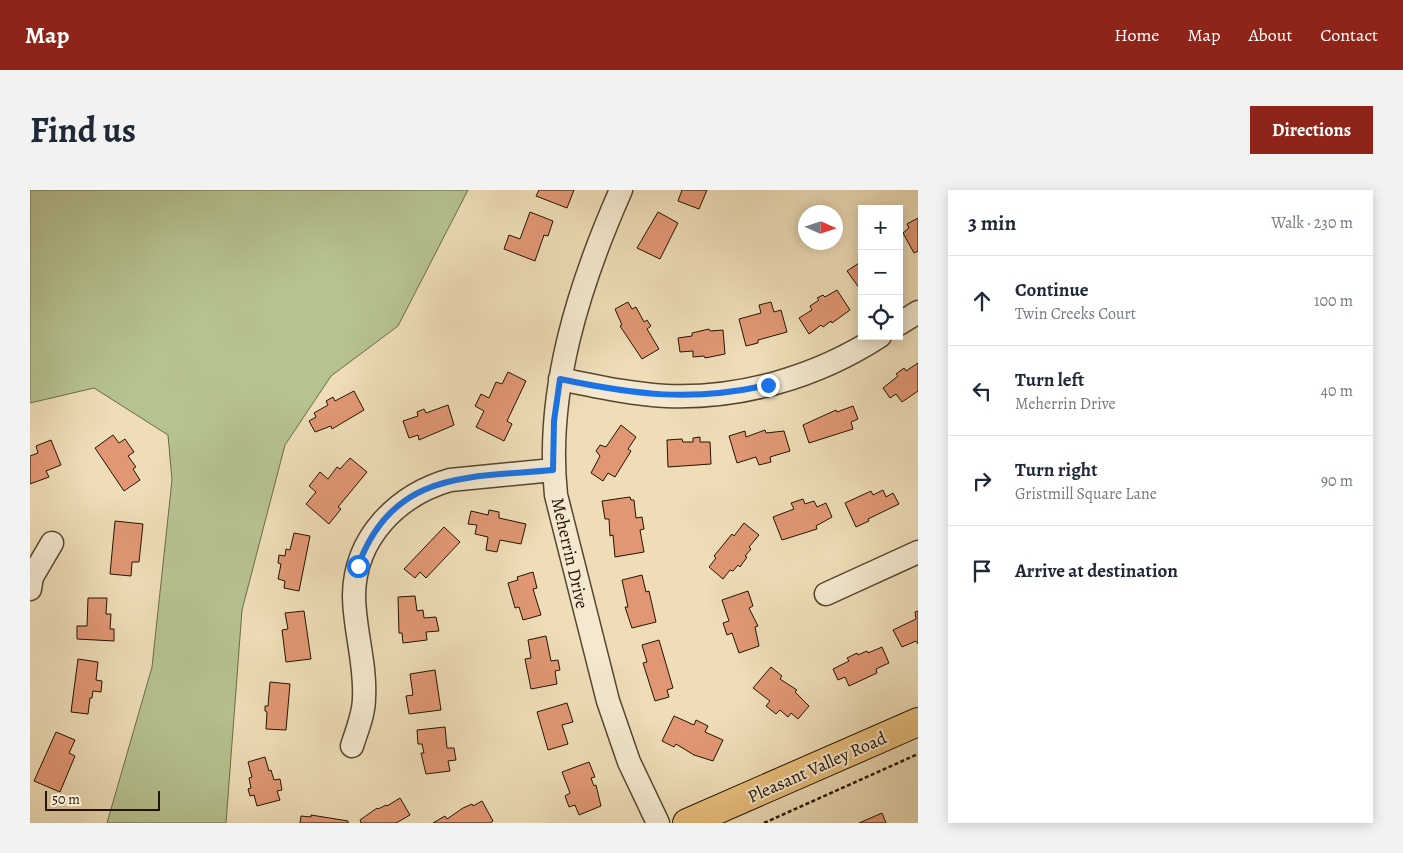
<!DOCTYPE html>
<html lang="en">
<head>
<meta charset="utf-8">
<style>
	body { margin:0; font-family:Alegreya,serif; background:#f2f2f3; color:#1f2937 }
	.controls { position:absolute; right:15px; top:15px; display:grid; overflow:hidden; border-radius:0px; box-shadow:0 2px 12px #0003 }
	.controls button { width:45px; height:45px; display:grid; place-items:center; padding:0; border:0; border-bottom:1px solid #e0e1e3; background:#fff; color:#1f2937; font:25px sans-serif }
	.compass { position:absolute; left:768px; top:15px; width:45px; height:45px; border-radius:50%; background:#fff; box-shadow:0 2px 12px #0003; rotate:93deg }
	.scale { position:absolute; left:15px; bottom:12px; width:115px; box-sizing:border-box; padding-left:5px; border:2px solid #241301; border-top:0; font-size:14px; line-height:18px; white-space:nowrap; color:#241301; -webkit-text-stroke:4px #f4e9d0; paint-order:stroke }
	.stop { position:absolute; width:15px; height:15px; margin:-11px; border:4px solid #1a73e8; border-radius:50%; background:#fff }
	.stop.end { background:#1a73e8; border-color:#fff; box-shadow:0 1px 5px #0008 }
	.list { margin:0; padding:0; list-style:none }
	h2 { display:flex; justify-content:space-between; align-items:center; height:65px; margin:0; padding:0 20px; font-size:21px }
	h2 small { font-size:16px; font-weight:400; color:#747a83 }
	.list li { display:grid; grid-template-columns:32px 1fr auto; gap:15px; align-items:center; box-sizing:border-box; height:90px; padding:0 20px; border-top:1px solid #e0e1e3 }
	.list b { display:block; font-size:19px; white-space:nowrap }
	.list p { margin:0; font-size:16px; white-space:nowrap; color:#747a83 }
	.list em { font-size:16px; font-style:normal; color:#747a83 }
	.icon { flex:none; width:28px; height:28px; fill:none; stroke:currentColor; stroke-width:2; stroke-linecap:round; stroke-linejoin:round }
	.map { position:relative; flex:none; width:888px; height:633px; overflow:hidden; border-radius:0px }
	header { display:flex; align-items:center; gap:30px; box-sizing:border-box; height:70px; padding:0 25px; background:#8f2418; color:#fff }
	header strong { font-size:24px }
	nav { display:flex; gap:28px; margin-inline-start:auto; font-size:18px }
	.intro { display:flex; align-items:center; justify-content:space-between; box-sizing:border-box; height:120px; padding:0 30px }
	h1 { margin:0; font-size:35px }
	.button { padding:12px 22px; border-radius:0px; background:#8f2418; color:#fff; font-size:18px; font-weight:700 }
	main { display:flex; gap:30px; padding:0 30px }
	aside { flex:1; background:#fff; border-radius:0px; box-shadow:0 2px 12px #0003 }
	.map>svg:first-child { display:block }
	.green { fill:#b6c290; stroke:#6d6a48 }
	.building { fill:#e19774; stroke:#241301 }
	.lines { fill:none; stroke-linecap:round; stroke-linejoin:round }
	.minor-casing { stroke:#56462e; stroke-width:25 }
	.major-casing { stroke:#241301; stroke-width:30 }
	.path { stroke:#241301; stroke-width:2.5; stroke-dasharray:4 2.5; stroke-linecap:butt }
	.minor { stroke:#f4e9d0; stroke-width:22 }
	.major { stroke:#e7be7c; stroke-width:28 }
	.route { stroke:#1a73e8; stroke-width:6 }
	.labels { text-anchor:middle; dominant-baseline:central; stroke-width:4; stroke-linejoin:round; paint-order:stroke }
	.street-label { font-size:18px; fill:#241301; stroke:#f4e9d0 }
</style>
</head>
<body>
<header>
<strong>Map</strong>
<nav><a>Home</a><a>Map</a><a>About</a><a>Contact</a></nav>
</header>
<div class="intro"><h1>Find us</h1><a class="button">Directions</a></div>
<main>
<div class="map">
<svg width="888" height="633" viewBox="0 0 888 633">
	<rect width="100%" height="100%" fill="#eeddb7"/>
	<filter id="stains"><feTurbulence type="fractalNoise" baseFrequency=".004" numOctaves="4"/><feColorMatrix values="0 0 0 0 .2 0 0 0 0 .09 0 0 0 0 .02 0 0 0 .5 -.17"/></filter>
	<radialGradient id="worn" r=".72"><stop offset=".6" stop-color="#630" stop-opacity="0"/><stop offset="1" stop-color="#630" stop-opacity=".3"/></radialGradient>
	<path class="green" d="M0,0H438L368,136L301,186L255,255L212,420L196,633H77L122,477L142,290L138,245L64,198L0,213Z"/>
	<path class="building" d="M509,0H544L537,18L506,6Z
		M652,0H677L669,19L648,11Z
		M500,22L523,31L518,46L514,45L505,71L474,59L479,45L490,49Z
		M628,22L648,33L630,69L607,58Z
		M888,28V61L884,63L873,43L879,38L877,34Z
		M832,71V102L817,81Z
		M807,100L820,120L802,133L801,131L793,137L791,135L779,144L769,128L782,120L780,116L789,110L787,108L793,105L795,107Z
		M598,112L602,119L606,117L614,132L617,130L621,136L617,139L629,159L612,169L590,136L592,135L585,119Z
		M741,112L744,122L751,120L757,142L728,150V153L716,156L709,129L731,123L729,115Z
		M679,139L680,141L693,140L695,164L675,168L674,166L663,167V161L650,162L648,148L662,146V143Z
		M888,173V201L872,212L866,204L860,208L853,198L868,186L866,184L874,178L876,181Z
		M478,182L496,191L477,231L482,234L474,251L446,237L454,221L445,216L451,204L459,208L466,192L472,194Z
		M324,201L334,220L302,239L301,236L285,242L279,231L286,227L284,223L298,215L296,211L303,207L305,211Z
		M418,215L424,235L389,250L388,245L379,248L373,231L388,226L387,222L394,219L396,223Z
		M823,216L828,229L821,232L823,239L779,253L773,235L806,220L807,222Z
		M591,235L606,247L598,259L601,261L585,287L578,283L573,291L561,283L570,266L566,261L570,255L576,257Z
		M735,240L736,243L754,241L760,261L740,267L741,272L729,275L726,267L707,273L699,246L715,241L716,247Z
		M83,245L89,253L95,249L104,262L98,266L106,277L103,279L110,290L94,301L65,258Z
		M670,247V252H680L681,274L638,277L637,250L652,249L653,252H663V248Z
		M21,250L31,275L16,281L19,287L0,294V266L8,263L6,256Z
		M320,268L337,282L308,317L311,319L299,334L276,314L286,302L279,296L290,282L298,289L307,277L310,279Z
		M853,300L856,307L863,303L869,314L838,329L839,331L826,337L815,313L841,301L843,305Z
		M600,307L601,310H604L606,328L612,327L614,339L610,340L614,362L585,367L583,345L580,346L579,329H575L572,311Z
		M773,309L775,314L784,311L787,317L796,313L802,327L786,336L787,339L752,350L743,327L764,319L761,313Z
		M459,320L469,322V328L496,334L491,354L470,350L467,362L456,360L458,347L445,344L447,335L438,334L441,321L458,325Z
		M85,331L113,334L109,372H102L101,386L80,384Z
		M714,333L729,345L719,357L721,359L715,366L717,367L710,377L708,375L703,381L700,380L693,389L679,377L686,368L684,366L702,344L704,346Z
		M414,337L430,352L396,388L390,382L385,388L374,379Z
		M264,343L280,346L269,401L254,398L255,391L248,389L251,374L248,373L249,365L255,366L256,359L260,360Z
		M503,382L507,398L503,399L511,425L493,430L489,417L485,418L478,393L488,390L487,387Z
		M612,385L616,402L619,401L626,432L602,438L595,417H598L592,390Z
		M718,401L723,416L719,418L728,436L725,437L729,456L709,463L702,443L697,445L693,433L699,431L692,410Z
		M385,406L387,421L393,420L394,428L406,427L409,441L396,442L397,450L373,453L372,443H369L368,407Z
		M58,408H77L76,424H81L80,439H84V451L47,449V436H57Z
		M274,421L281,469L256,472L252,440L258,439L255,423Z
		M888,421V454L886,451L872,457L863,440L886,429L885,422Z
		M516,446L521,471L528,470L530,480L525,481L527,494L501,499L495,469L501,468L498,450Z
		M629,450L643,498L637,500L639,507L625,511L613,473L617,472L612,455Z
		M852,457L859,473L846,479L847,483L819,496L815,487L808,490L803,479L819,471L817,468L827,463L828,465L837,461L838,463Z
		M48,469L68,472L66,490L72,491L71,502L63,501L62,508H60L58,524L41,522Z
		M741,477L752,486L750,489L767,500L765,502L779,516L768,529L761,523L758,527L750,520L746,524L736,516L740,511L723,498Z
		M405,480L411,520L379,524L376,506L383,505L380,484Z
		M240,492L260,494L256,540L236,539L237,522L235,521V516H238Z
		M537,513L543,532L532,535L538,554L518,560L507,522Z
		M644,526L664,535L666,530L678,536L675,542L693,550L683,571L664,565L646,554L644,557L632,551Z
		M415,537L417,558H424L426,570L418,571L420,581L396,584L391,563H394L392,554H388L387,540Z
		M26,542L45,550L39,563L45,566L30,602L4,591Z
		M235,567L239,581L241,580L244,590L250,589L252,600L247,601L250,610L227,616L224,605L220,606L218,599L221,598L219,588L222,587L218,572Z
		M559,572L565,587L561,588L564,596L566,595L571,616L549,625L545,615L539,617L535,606L540,603L532,582Z
		M370,608L380,625L366,633H331L330,630L347,618L348,619L356,615L357,616Z
		M452,611L463,631L460,633H403L415,626L417,629L433,618L442,614L443,616Z
		M852,623L856,633H829Z
		M281,625L318,631V633H270L271,626L281,627Z"/>
	<g class="lines">
		<defs>
			<path id="minor" d="M591,0C549,95 515,201 526,305L578,511L599,572L628,633
				M869,134L888,122
				M530,189C565,196 600,204 636,206C711,209 787,187 850,146
				M0,399L2,387L22,353
				M796,404L888,362
				M322,556C327,540 334,524 334,508C336,473 324,439 324,405C325,347 368,305 420,290L523,280"/>
			<path id="major" d="M657,633L888,532"/>
		</defs>
		<use href="#minor" class="minor-casing"/>
		<use href="#major" class="major-casing"/>
		<path class="path" d="M734,633L888,564"/>
		<use href="#minor" class="minor"/>
		<use href="#major" class="major"/>
	</g>
	<g class="lines">
		<path class="route" d="M328,376C363,280 438,288 523,280L524,231L530,189C606,205 662,212 738,195"/>
	</g>
	<g class="labels">
		<g class="street-label">
			<text transform="translate(540 363) rotate(77)">Meherrin Drive</text>
			<text transform="translate(787 577) rotate(-24)">Pleasant Valley Road</text>
		</g>
	</g>
	<rect width="100%" height="100%" filter="url(#stains)"/>
	<rect width="100%" height="100%" fill="url(#worn)"/>
</svg>
<div class="controls">
<button>+</button>
<button>−</button>
<button><svg class="icon" aria-label="locate" viewBox="0 0 24 24"><circle cx="12" cy="12" r="6"/><path d="M12 2v4M12 18v4M2 12h4M18 12h4"/></svg></button>
</div>
<svg class="compass" viewBox="-18 -18 36 36"><path d="M0-13l5 13h-10z" fill="#e53935"/><path d="M0 13l5-13h-10z" fill="#747a83"/></svg>
<div class="scale">50 m</div>
<div class="stop" style="left:328px;top:376px"></div>
<div class="stop end" style="left:738px;top:195px"></div>
</div>
<aside>
<h2>3 min<small>Walk · 230 m</small></h2>
<ul class="list">
<li><svg class="icon" aria-label="ahead" viewBox="0 0 24 24"><path d="M12 20V5M6 11l6-6 6 6"/></svg><div><b>Continue</b><p>Twin Creeks Court</p></div><em>100 m</em></li>
<li><svg class="icon" aria-label="left" viewBox="0 0 24 24"><path d="M17 20v-9H6M10 6l-5 5 5 5"/></svg><div><b>Turn left</b><p>Meherrin Drive</p></div><em>40 m</em></li>
<li><svg class="icon" aria-label="right" viewBox="0 0 24 24"><path d="M7 20v-9h11M14 6l5 5-5 5"/></svg><div><b>Turn right</b><p>Gristmill Square Lane</p></div><em>90 m</em></li>
<li><svg class="icon" aria-label="arrive" viewBox="0 0 24 24"><path d="M6 21V4h12l-3 4 3 4H6"/></svg><div><b>Arrive at destination</b></div></li>
</ul>
</aside>
</main>
</body>
</html>
